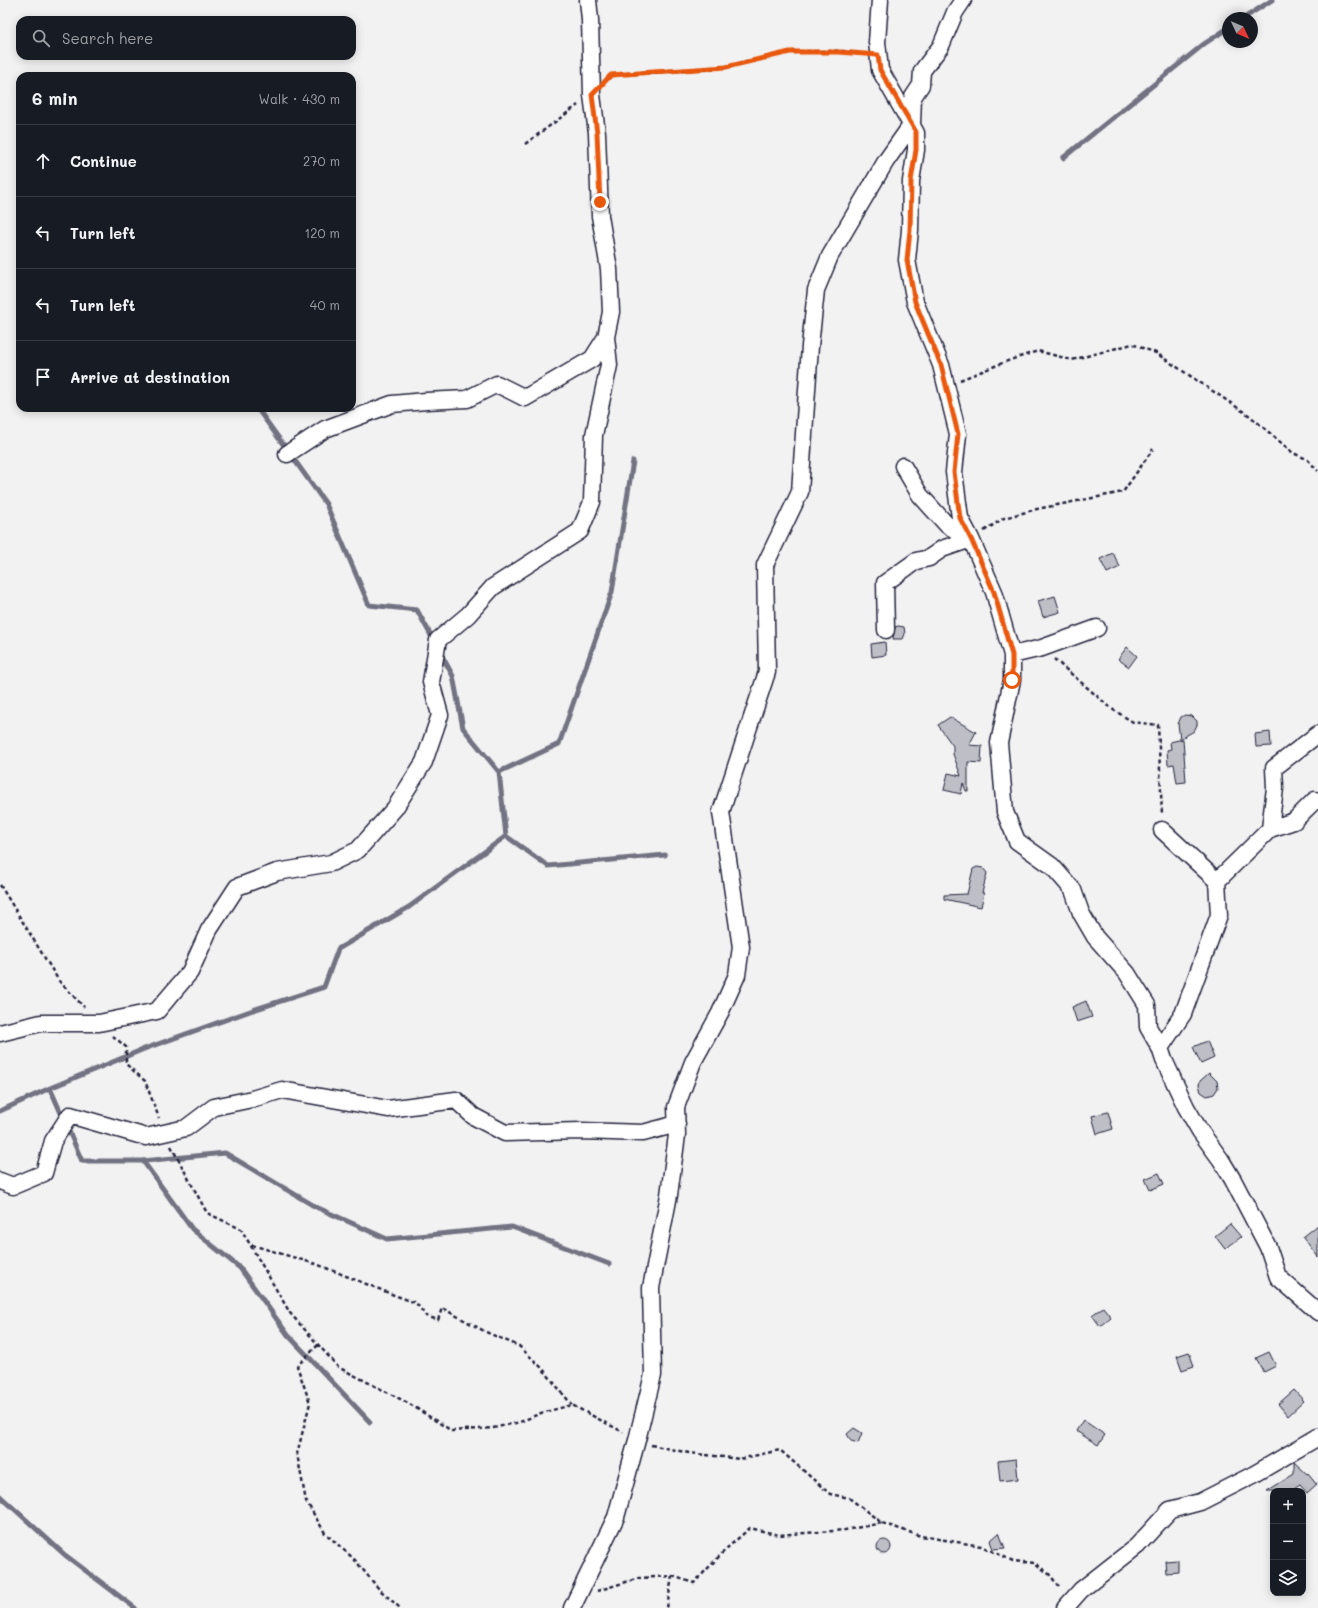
<!DOCTYPE html>
<html lang="en">
<head>
<meta charset="utf-8">
<style>
	body { margin:0; font-family:Mali,sans-serif; background:#20242c; color:#f1f3f6 }
	.controls { position:absolute; right:12px; bottom:12px; display:grid; overflow:hidden; border-radius:8px; box-shadow:0 2px 10px #0003 }
	.controls button { width:36px; height:36px; display:grid; place-items:center; padding:0; border:0; border-bottom:1px solid #363941; background:#171b24; color:#f1f3f6; font:20px sans-serif }
	.compass { position:absolute; left:1222px; top:12px; width:36px; height:36px; border-radius:50%; background:#171b24; box-shadow:0 2px 10px #0003; rotate:134deg }
	.stop { position:absolute; width:12px; height:12px; margin:-9px; border:3px solid #ea580c; border-radius:50%; background:#fff }
	.stop.end { background:#ea580c; border-color:#fff; box-shadow:0 1px 4px #0008 }
	.list { margin:0; padding:0; list-style:none }
	h2 { display:flex; justify-content:space-between; align-items:center; height:52px; margin:0; padding:0 16px; font-size:17px }
	h2 small { font-size:13px; font-weight:400; color:#9ea1a6 }
	.list li { display:grid; grid-template-columns:26px 1fr auto; gap:12px; align-items:center; box-sizing:border-box; height:72px; padding:0 16px; border-top:1px solid #363941 }
	.list b { display:block; font-size:15px; white-space:nowrap }
	.list em { font-size:13px; font-style:normal; color:#9ea1a6 }
	.icon { flex:none; width:22px; height:22px; fill:none; stroke:currentColor; stroke-width:2; stroke-linecap:round; stroke-linejoin:round }
	.map { position:relative; flex:none; width:1318px; height:1608px; overflow:hidden }
	.search { position:absolute; background:#171b24; box-shadow:0 2px 10px #0003; left:16px; top:16px; width:340px; height:44px; display:flex; align-items:center; gap:10px; box-sizing:border-box; padding:0 14px; border-radius:12px; color:#9ea1a6; font-size:15px }
	.panel { position:absolute; background:#171b24; box-shadow:0 2px 10px #0003; left:16px; top:72px; width:340px; height:340px; border-radius:12px }
	.map>svg:first-child { display:block }
	.lines { fill:none; stroke-linecap:round; stroke-linejoin:round }
	.stream { stroke:#727282; stroke-width:5 }
	.building { fill:#bebec6; stroke:#22223b }
	.minor-casing { stroke:#22223b; stroke-width:19 }
	.path { stroke:#22223b; stroke-width:2.5; stroke-dasharray:4 3; stroke-linecap:butt }
	.minor { stroke:#fff; stroke-width:16 }
	.route { stroke:#ea580c; stroke-width:5 }
</style>
</head>
<body>
<div class="map">
<svg width="1318" height="1608" viewBox="0 0 1318 1608">
	<rect width="100%" height="100%" fill="#f2f2f3"/>
	<filter id="ink" filterUnits="userSpaceOnUse"><feTurbulence type="fractalNoise" baseFrequency=".025" numOctaves="2"/><feDisplacementMap in="SourceGraphic" scale="8" xChannelSelector="R" yChannelSelector="G"/><feConvolveMatrix kernelMatrix="1 2 1 2 8 2 1 2 1" color-interpolation-filters="sRGB"/></filter>
	<g filter="url(#ink)">
		<g class="lines">
			<path class="stream" d="M1244,18L1272,0
				M1063,158L1204,44L1228,28
				M257,408L326,504L369,605L417,610L434,641
				M441,654L453,676L463,728L499,772
				M506,836L499,772L559,744L612,592L633,461
				M50,1088L144,1049L253,1010L324,987L338,949L409,907L506,836L548,866L665,855
				M0,1111L50,1088L82,1161H143L225,1153L316,1207L387,1239L512,1227L609,1264
				M143,1161L192,1229L240,1268L288,1335L370,1422
				M0,1496L65,1555L135,1608"/>
		</g>
		<path class="building" d="M1113,553L1120,567L1107,573L1100,559Z
			M1055,596L1060,612L1043,617L1038,601Z
			M898,626L904,627L905,634L903,639H893L895,627Z
			M885,642L886,655L872,657L871,644Z
			M1127,647L1137,656L1129,667L1118,659Z
			M1185,715L1192,716L1197,721V725L1194,731L1180,739L1178,724L1181,717Z
			M950,717L976,732L969,745L982,746L981,763L968,762V791H966L963,783L961,794L944,790L948,773L961,776L953,754V746L938,725Z
			M1270,732L1271,746L1256,747L1255,734Z
			M1183,739L1186,782L1177,783L1174,764L1168,765L1167,750L1171,749L1170,742Z
			M977,867L983,868L987,873L982,893H984L981,907L944,899V895L967,894L973,869Z
			M1086,1001L1092,1017L1077,1022L1072,1007Z
			M1207,1041L1214,1058L1201,1064L1193,1047Z
			M1209,1073L1217,1081L1218,1088L1214,1094L1207,1096L1201,1092L1199,1085L1200,1081Z
			M1108,1112L1113,1129L1097,1134L1092,1116Z
			M1159,1173L1164,1184L1150,1190L1145,1179Z
			M1230,1224L1241,1237L1225,1249L1215,1236Z
			M1318,1225V1257L1303,1237Z
			M1103,1307L1111,1317L1100,1326L1092,1315Z
			M1189,1352L1194,1366L1182,1370L1177,1356Z
			M1269,1352L1276,1366L1264,1372L1256,1358Z
			M1294,1390L1304,1401L1288,1416L1278,1404Z
			M1083,1420L1105,1435L1098,1445L1076,1431Z
			M854,1428L862,1433L858,1443L851,1441L847,1434Z
			M1016,1459L1018,1479L1000,1481L998,1461Z
			M1294,1462L1307,1474L1308,1473L1317,1484L1307,1493L1300,1485L1291,1491H1267L1294,1474Z
			M999,1533L1005,1548L993,1549L990,1541Z
			M877 1547a7 7 0 1 1 14 0a7 7 0 1 1-14 0Z
			M1178,1560V1572L1166,1573L1165,1561Z"/>
		<g class="lines">
			<defs>
				<path id="minor" d="M880,0L877,42L880,70L916,133V150L911,181L910,230L907,260L915,302L941,365L958,434L954,472L960,518L971,539L994,592L1012,655V680L999,743L1005,812L1017,841L1052,866L1073,890L1081,913L1095,937L1127,973L1147,1005L1148,1027L1160,1048L1164,1060L1186,1107L1200,1131L1221,1160L1233,1180L1268,1247L1278,1277L1318,1312
					M287,454L325,429L392,404L426,401L467,399L497,384L525,398L592,359L606,337L611,312L609,269L600,216L597,133L592,95L590,20L588,0
					M903,466L920,495L947,525L971,539
					M886,630L885,583L916,561L929,558L942,549L971,539
					M1012,655L1042,648L1097,628
					M1270,829L1294,821L1315,800L1318,801
					M1217,881L1270,829L1275,788L1274,768L1318,734
					M0,1033L41,1023H99L157,1011L190,972L209,930L237,887L277,872L331,863L358,850L395,808L424,762L440,715L431,682L438,640L468,615L493,587L580,531L592,502L594,435L609,365L606,337
					M1160,1048L1183,1014L1219,915L1217,881L1162,830
					M0,1181L13,1186L44,1173L53,1141L70,1115L146,1137L186,1128L214,1107L252,1099L282,1090L388,1109L456,1100L473,1116L505,1133L581,1131L643,1133L677,1124
					M572,1608L616,1517L637,1440L653,1375L651,1288L669,1195L677,1135L676,1107L693,1062L720,1013L737,975L741,947L721,812L767,672L765,565L800,492L810,346L816,290L830,256L886,161L912,124L913,97L921,85L922,71L941,46L955,12L963,0
					M1065,1608L1081,1590L1137,1546L1170,1510L1200,1502L1253,1475L1318,1437"/>
			</defs>
			<use href="#minor" class="minor-casing"/>
			<path class="path" d="M607,79L611,75L726,67L790,52L839,51L862,54
				M525,144L578,105
				M960,380L1010,360L1038,351L1072,360L1132,344L1156,353L1250,416L1293,453L1307,459L1318,471
				M984,531L1004,518L1037,509L1123,492L1153,449
				M1054,659L1112,709L1133,722L1158,725L1162,815
				M0,885L59,981L84,1007
				M113,1036L126,1047V1064L145,1081L159,1118
				M171,1146L207,1213L241,1229L290,1313L338,1367L408,1403L452,1431L493,1428L520,1422L541,1413L572,1405L623,1432
				M252,1245L316,1264L394,1295L416,1303L426,1316L438,1320L442,1308L488,1333L519,1346L542,1368L572,1405
				M318,1345L297,1366L310,1403L297,1454L306,1501L325,1533L354,1559L379,1589L400,1608
				M651,1445L689,1453L740,1459L780,1450L830,1494L849,1498L882,1523L921,1536L981,1546L1013,1561L1035,1563L1049,1574L1061,1589
				M672,1576L694,1583L726,1549L750,1528L779,1535L845,1530L882,1523
				M597,1591L639,1578L672,1576L667,1608"/>
			<use href="#minor" class="minor"/>
		</g>
	</g>
	<g class="lines" filter="url(#ink)">
		<path class="route" d="M600,202L597,133L592,95L611,75L726,67L790,52H839L878,55L880,70L916,132V150L911,181L910,230L907,260L915,302L941,365L958,434L954,472L960,518L971,539L994,592L1012,655V680"/>
	</g>
</svg>
<div class="controls">
<button>+</button>
<button>−</button>
<button><svg class="icon" aria-label="layers" viewBox="0 0 24 24"><path d="M12 4l9 5-9 5-9-5zM3 14l9 5 9-5"/></svg></button>
</div>
<svg class="compass" viewBox="-18 -18 36 36"><path d="M0-13l5 13h-10z" fill="#e53935"/><path d="M0 13l5-13h-10z" fill="#9ea1a6"/></svg>
<div class="stop" style="left:1012px;top:680px"></div>
<div class="stop end" style="left:600px;top:202px"></div>
<div class="search"><svg class="icon" aria-label="search" viewBox="0 0 24 24"><circle cx="10" cy="10" r="6"/><path d="M15 15l6 6"/></svg>Search here</div>
<section class="panel">
<h2>6 min<small>Walk · 430 m</small></h2>
<ul class="list">
<li><svg class="icon" aria-label="ahead" viewBox="0 0 24 24"><path d="M12 20V5M6 11l6-6 6 6"/></svg><div><b>Continue</b></div><em>270 m</em></li>
<li><svg class="icon" aria-label="left" viewBox="0 0 24 24"><path d="M17 20v-9H6M10 6l-5 5 5 5"/></svg><div><b>Turn left</b></div><em>120 m</em></li>
<li><svg class="icon" aria-label="left" viewBox="0 0 24 24"><path d="M17 20v-9H6M10 6l-5 5 5 5"/></svg><div><b>Turn left</b></div><em>40 m</em></li>
<li><svg class="icon" aria-label="arrive" viewBox="0 0 24 24"><path d="M6 21V4h12l-3 4 3 4H6"/></svg><div><b>Arrive at destination</b></div></li>
</ul>
</section>
</div>
</body>
</html>
